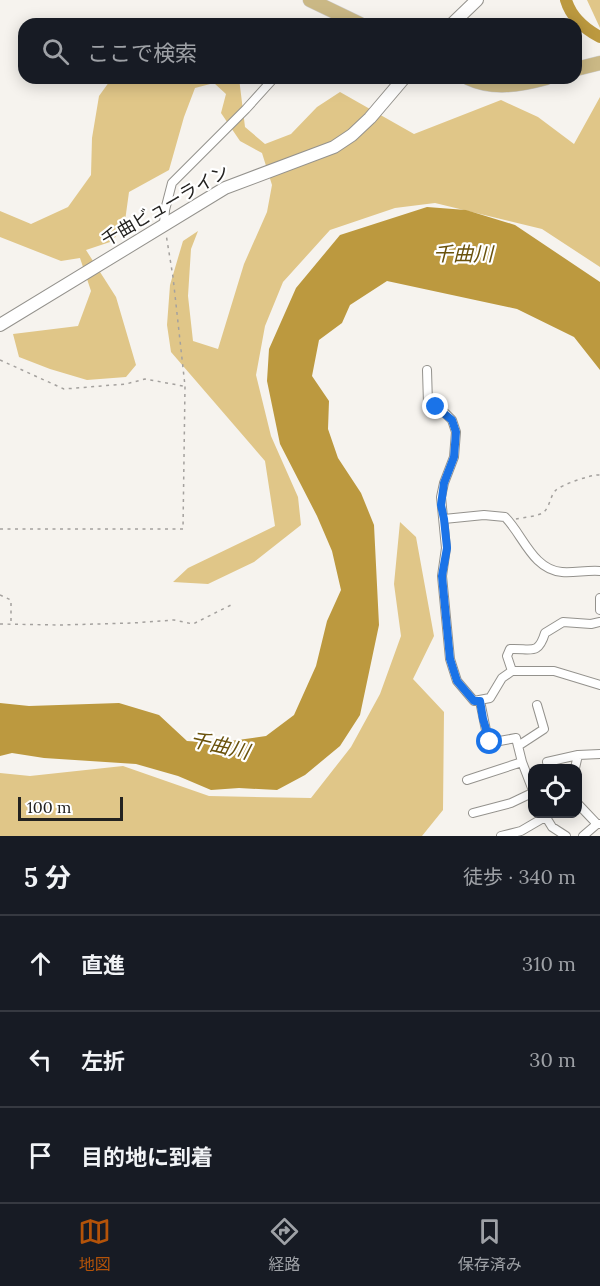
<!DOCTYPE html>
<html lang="ja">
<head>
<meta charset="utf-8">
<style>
	body { margin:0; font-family:Lora,"Noto Sans JP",serif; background:#20242c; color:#f1f3f6 }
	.controls { position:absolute; right:18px; bottom:18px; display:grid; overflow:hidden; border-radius:12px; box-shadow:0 3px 15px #0003 }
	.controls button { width:54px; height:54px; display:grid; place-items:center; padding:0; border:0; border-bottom:2px solid #363941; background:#171b24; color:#f1f3f6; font:30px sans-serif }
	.scale { position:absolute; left:18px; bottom:15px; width:105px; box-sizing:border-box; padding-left:6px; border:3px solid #232220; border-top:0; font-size:16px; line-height:21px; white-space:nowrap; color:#232220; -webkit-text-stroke:4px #fff; paint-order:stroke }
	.stop { position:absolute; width:18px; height:18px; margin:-14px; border:4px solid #1a73e8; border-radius:50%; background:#fff }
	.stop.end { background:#1a73e8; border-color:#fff; box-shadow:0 2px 6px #0008 }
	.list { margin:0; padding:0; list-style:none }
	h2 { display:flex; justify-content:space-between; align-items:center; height:78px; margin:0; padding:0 24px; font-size:26px }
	h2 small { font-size:20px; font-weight:400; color:#9ea1a6 }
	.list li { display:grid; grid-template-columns:39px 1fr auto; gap:18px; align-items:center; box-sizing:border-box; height:96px; padding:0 24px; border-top:2px solid #363941 }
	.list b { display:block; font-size:22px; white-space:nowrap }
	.list em { font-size:20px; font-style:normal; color:#9ea1a6 }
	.icon { flex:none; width:33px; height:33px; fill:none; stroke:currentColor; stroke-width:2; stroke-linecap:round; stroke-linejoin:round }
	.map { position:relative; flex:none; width:600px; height:836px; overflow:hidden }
	.search { position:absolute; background:#171b24; box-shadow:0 3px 15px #0003; left:18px; right:18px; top:18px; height:66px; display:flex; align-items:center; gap:15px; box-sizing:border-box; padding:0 21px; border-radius:18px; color:#9ea1a6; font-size:22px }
	.sheet { height:366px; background:#171b24 }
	nav { display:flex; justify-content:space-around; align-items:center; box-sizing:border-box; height:84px; border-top:2px solid #363941; background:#171b24; font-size:16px; color:#9ea1a6 }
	nav a { display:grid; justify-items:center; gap:3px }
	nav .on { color:#b45309 }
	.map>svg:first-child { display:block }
	.green { fill:#e0c688 }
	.water { fill:#bc993f }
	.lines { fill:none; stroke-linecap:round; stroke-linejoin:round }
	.river { stroke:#bc993f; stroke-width:12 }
	.street-casing { stroke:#94928d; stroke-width:10 }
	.secondary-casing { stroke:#94928d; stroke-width:14 }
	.primary-casing { stroke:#cfcece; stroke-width:15 }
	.path { stroke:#a4a19e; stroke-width:1.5; stroke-dasharray:3 4.5; stroke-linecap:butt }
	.street { stroke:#fff; stroke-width:8 }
	.secondary { stroke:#fff; stroke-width:12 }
	.primary { stroke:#cab885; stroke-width:14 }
	.route { stroke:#1a73e8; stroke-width:8 }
	.labels { text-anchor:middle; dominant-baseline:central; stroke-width:4.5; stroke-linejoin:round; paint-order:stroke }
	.street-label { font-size:18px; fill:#232220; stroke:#fff }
	.water-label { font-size:20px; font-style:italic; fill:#6a520c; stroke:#fff }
</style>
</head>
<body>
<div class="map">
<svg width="600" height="836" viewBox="0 0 600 836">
	<rect width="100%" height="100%" fill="#f6f3ee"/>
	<path class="green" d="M587,0H600V28Z
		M112,78H239L245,127L265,144L291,134L317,107L340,92L414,134L501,100L538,117L574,144L600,97V267L542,229L435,203L395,208L330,230L283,282L265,326L256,375L271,436L298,497L301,525L254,562L208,584L173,582L188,568L275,526L265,461L171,352L167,325L170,285L183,241L198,231L191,249L188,296L193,341L218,349L244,264L267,212L272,185L262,153L240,141L221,113L226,94L214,83L195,88L184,117L169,170L129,192L125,221L113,241L86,250L116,297L136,365L126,377L87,380L50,369L19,357L13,334L78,326L91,291L80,258L61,261L0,237V211L31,224L68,207L91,175L92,138L99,96Z
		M400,522L416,537L434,636L413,679L444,712L443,810L422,836H0V773L30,776L123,766L209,796L311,798L351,747L380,694L401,636L394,584Z"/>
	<path class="water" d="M427,207L466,210L515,225L600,282V370L574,337L517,309L387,281L350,305L342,323L319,340L312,376L329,401L328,429L338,458L361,493L374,525L379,625L360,715L340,746L305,775L277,790L239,788L211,790L178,776L136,764L44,758L12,753L0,756V703L29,706L119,703L159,715L187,741L216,743L266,736L294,715L316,666L327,621L341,590L332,551L317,516L280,444L267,381L269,349L296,288L340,235Z"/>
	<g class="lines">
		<path class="river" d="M566,0C571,17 585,29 600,37"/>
		<defs>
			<path id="street" d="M164,224L165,210L172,183L246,109L274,78
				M427,370L428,404L445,413L452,420L456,432L454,457L444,483L441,497L446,548L442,576L450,659L457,681L474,701L490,698L502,678L512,671H554L600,685
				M444,519L484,515L505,517C523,535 533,570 562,572C574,573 587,570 600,571
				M600,598V610
				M512,671L507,656L510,649C531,648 538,656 545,633L563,622L591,624L600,622
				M480,701L488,740L494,742L516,738L522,762L532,788
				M518,746L544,729L537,705
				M547,762L578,755L600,754
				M575,768L578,755
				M467,780L522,762
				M578,804L597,824H600
				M473,813L511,803L532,793
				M544,814L552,827L566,836
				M501,836L521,831L545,817
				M583,836L597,824"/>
			<path id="secondary" d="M452,24L477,0
				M0,325L225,188L334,147L352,135L370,118L404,78"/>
			<path id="primary" d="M310,0L360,24
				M576,69L600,63
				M468,78C493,90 520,85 546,78"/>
		</defs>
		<use href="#street" class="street-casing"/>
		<use href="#secondary" class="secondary-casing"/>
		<use href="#primary" class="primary-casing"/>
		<path class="path" d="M0,360L64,389L126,384L145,379L183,386
			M516,519C524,517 537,517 544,512C550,506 550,497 555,491C560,485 592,474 600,475
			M0,529H183L185,386L173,277L166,234
			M0,595L11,600V623
			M0,624L60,625L133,623L174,620L193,624L231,605"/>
		<use href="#street" class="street"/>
		<use href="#secondary" class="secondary"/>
		<use href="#primary" class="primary"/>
	</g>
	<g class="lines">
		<path class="route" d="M436,407L452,420L456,432L454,457L444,483L441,505L444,519L447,548L442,576L450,659L457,681L474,701H480L483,719L490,742"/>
	</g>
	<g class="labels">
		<g class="street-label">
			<text transform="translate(165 205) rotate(-30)">千曲ビューライン</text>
		</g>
		<g class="water-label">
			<text x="463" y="253">千曲川</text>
			<text transform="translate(220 745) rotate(13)">千曲川</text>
		</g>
	</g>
</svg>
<div class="controls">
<button><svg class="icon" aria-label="locate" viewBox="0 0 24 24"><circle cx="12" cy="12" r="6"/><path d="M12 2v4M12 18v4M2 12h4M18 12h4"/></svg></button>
</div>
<div class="scale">100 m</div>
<div class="stop" style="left:490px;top:742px"></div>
<div class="stop end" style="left:436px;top:407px"></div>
<div class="search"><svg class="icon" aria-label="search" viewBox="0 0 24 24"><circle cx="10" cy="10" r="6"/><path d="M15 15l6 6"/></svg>ここで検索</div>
</div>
<section class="sheet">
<h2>5 分<small>徒歩 · 340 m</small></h2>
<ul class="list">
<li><svg class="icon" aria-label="ahead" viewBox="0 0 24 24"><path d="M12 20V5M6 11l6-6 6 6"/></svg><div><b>直進</b></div><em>310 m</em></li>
<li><svg class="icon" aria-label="left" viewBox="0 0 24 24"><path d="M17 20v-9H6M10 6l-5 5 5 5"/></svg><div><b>左折</b></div><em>30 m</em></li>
<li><svg class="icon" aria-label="arrive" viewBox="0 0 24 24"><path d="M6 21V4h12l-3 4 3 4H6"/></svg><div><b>目的地に到着</b></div></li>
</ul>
</section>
<nav>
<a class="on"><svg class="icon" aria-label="map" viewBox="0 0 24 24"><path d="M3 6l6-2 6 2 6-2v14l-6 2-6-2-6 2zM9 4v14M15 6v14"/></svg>地図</a>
<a><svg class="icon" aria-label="directions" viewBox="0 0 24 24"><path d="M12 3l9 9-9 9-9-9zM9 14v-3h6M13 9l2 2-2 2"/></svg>経路</a>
<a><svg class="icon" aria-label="saved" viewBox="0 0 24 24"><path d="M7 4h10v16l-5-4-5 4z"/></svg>保存済み</a>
</nav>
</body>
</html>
